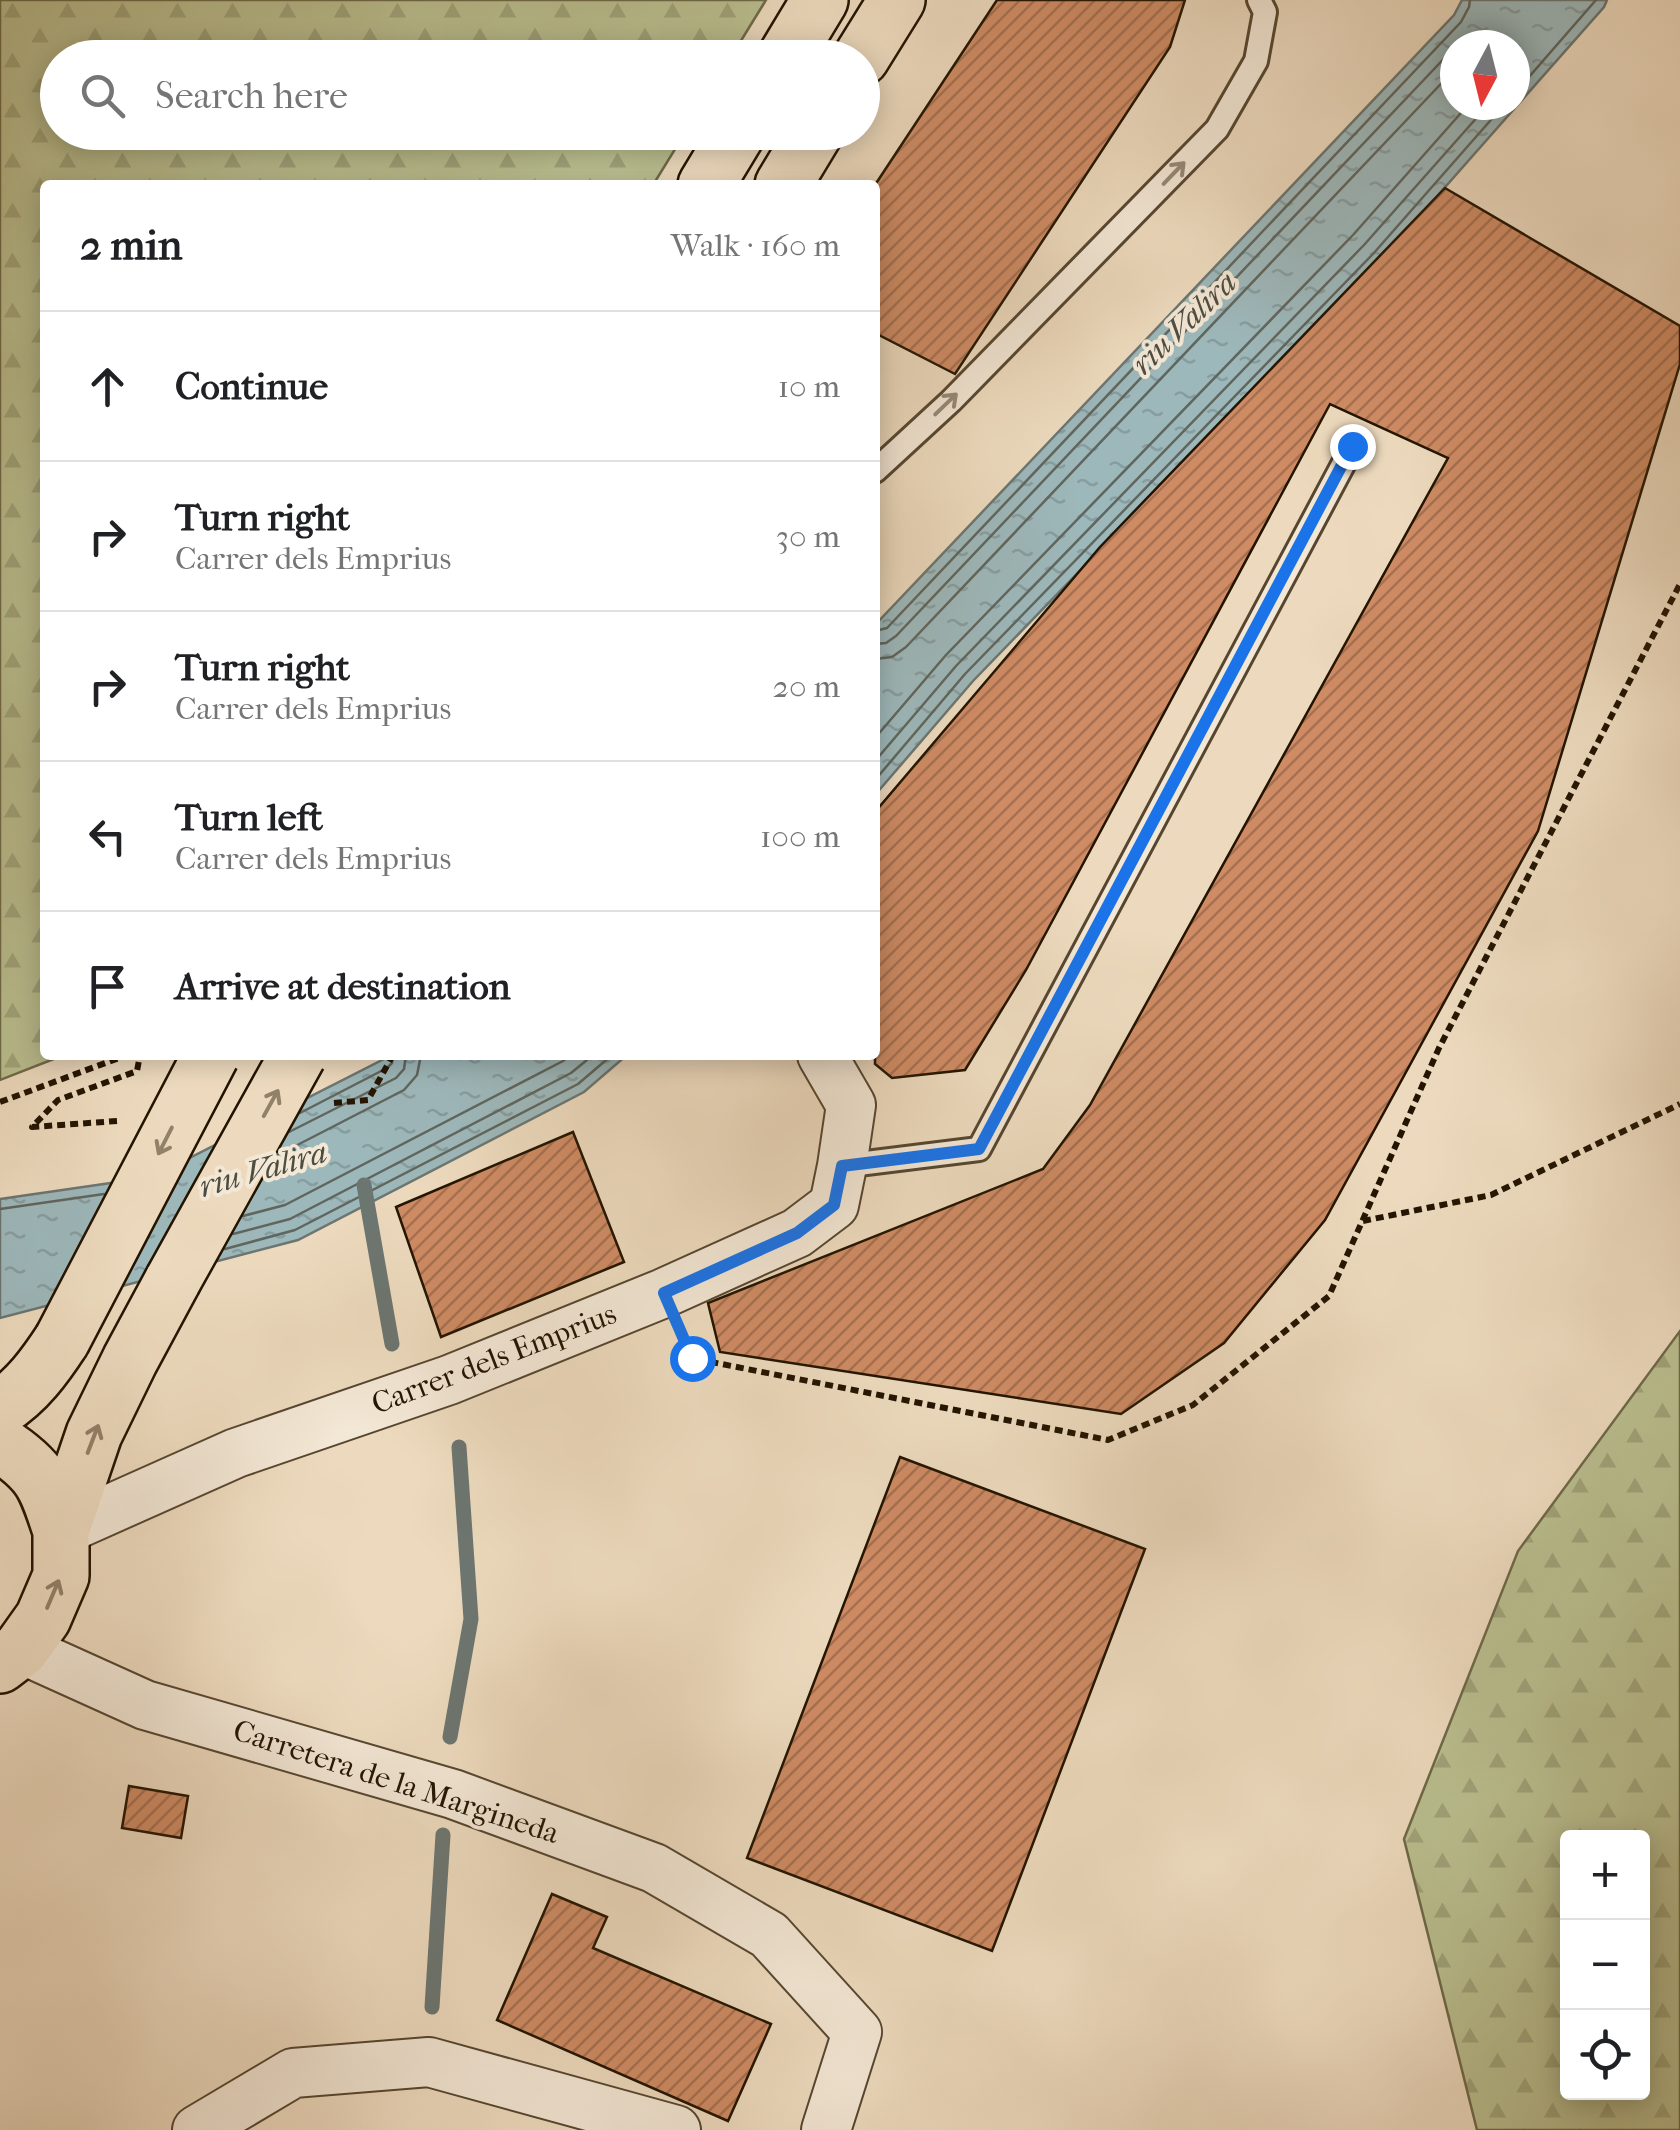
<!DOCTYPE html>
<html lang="en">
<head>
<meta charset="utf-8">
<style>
	body { margin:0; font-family:"IM FELL French Canon",serif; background:#f6f6f6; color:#202124 }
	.controls { position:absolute; right:30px; bottom:30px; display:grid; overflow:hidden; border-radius:10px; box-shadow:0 5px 25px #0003 }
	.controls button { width:90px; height:90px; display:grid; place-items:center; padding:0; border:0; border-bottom:2px solid #e0e0e0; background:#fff; color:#202124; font:50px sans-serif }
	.compass { position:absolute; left:1440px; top:30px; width:90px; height:90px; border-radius:50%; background:#fff; box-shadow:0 5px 25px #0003; rotate:187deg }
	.stop { position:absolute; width:30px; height:30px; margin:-22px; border:8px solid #1a73e8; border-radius:50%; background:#fff }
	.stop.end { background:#1a73e8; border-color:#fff; box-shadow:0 2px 10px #0008 }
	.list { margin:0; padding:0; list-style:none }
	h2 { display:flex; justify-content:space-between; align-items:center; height:130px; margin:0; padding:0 40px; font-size:42px }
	h2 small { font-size:32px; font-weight:400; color:#757577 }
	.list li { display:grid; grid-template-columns:65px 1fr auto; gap:30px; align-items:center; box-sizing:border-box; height:150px; padding:0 40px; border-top:2px solid #e0e0e0 }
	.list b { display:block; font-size:38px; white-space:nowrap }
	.list p { margin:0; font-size:32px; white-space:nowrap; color:#757577 }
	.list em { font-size:32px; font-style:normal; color:#757577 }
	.icon { flex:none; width:55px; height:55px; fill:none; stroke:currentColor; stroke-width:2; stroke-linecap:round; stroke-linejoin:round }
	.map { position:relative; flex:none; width:1680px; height:2130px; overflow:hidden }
	.search { position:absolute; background:#fff; box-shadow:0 5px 25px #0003; left:40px; top:40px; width:840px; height:110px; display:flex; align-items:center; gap:25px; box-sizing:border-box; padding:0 35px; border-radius:55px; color:#757577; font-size:38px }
	.panel { position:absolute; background:#fff; box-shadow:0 5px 25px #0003; left:40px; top:180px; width:840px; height:880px; border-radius:10px }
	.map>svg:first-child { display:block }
	.forest { fill:url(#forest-firs); stroke:#6e6a48; stroke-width:2.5; fill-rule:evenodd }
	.water { fill:url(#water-ripples); stroke:#6c7671; stroke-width:2.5; fill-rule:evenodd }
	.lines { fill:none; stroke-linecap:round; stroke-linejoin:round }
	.shore { stroke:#60665e; stroke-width:2.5 }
	.stream { stroke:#6c7671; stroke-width:15 }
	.building { fill:url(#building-hatch); stroke:#231401; stroke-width:2.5 }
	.service-casing { stroke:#564630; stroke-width:28 }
	.minor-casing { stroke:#564630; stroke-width:52 }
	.trunk-casing { stroke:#231401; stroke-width:60 }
	.path { stroke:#231401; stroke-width:6; stroke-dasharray:8 5; stroke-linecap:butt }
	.service { stroke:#f3e7d5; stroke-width:22 }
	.minor { stroke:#f3e7d5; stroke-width:48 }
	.trunk { stroke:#eddabe; stroke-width:55 }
	.trunk-bridge-casing { stroke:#231401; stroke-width:60; stroke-linecap:butt }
	.trunk-bridge { stroke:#eddabe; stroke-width:55 }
	.oneway { stroke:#958876 }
	.oneway2 { stroke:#928169 }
	.route { stroke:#1a73e8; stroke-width:12 }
	.labels { text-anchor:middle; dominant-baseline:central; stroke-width:8; stroke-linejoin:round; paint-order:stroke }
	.street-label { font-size:30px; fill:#231401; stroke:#f3e7d5 }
	.water-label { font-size:32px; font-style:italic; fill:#4e4d42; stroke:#f3e7d5 }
</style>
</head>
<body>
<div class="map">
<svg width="1680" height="2130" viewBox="0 0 1680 2130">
	<defs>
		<pattern id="forest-firs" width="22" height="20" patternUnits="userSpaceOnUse" patternTransform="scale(2.5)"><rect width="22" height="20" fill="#babf90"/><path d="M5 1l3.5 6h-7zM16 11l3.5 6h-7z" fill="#a0a37a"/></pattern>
		<pattern id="water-ripples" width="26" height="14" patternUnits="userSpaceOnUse" patternTransform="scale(2.5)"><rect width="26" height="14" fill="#9db8bb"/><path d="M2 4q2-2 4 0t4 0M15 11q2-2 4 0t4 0" fill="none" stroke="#879d9f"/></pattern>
		<pattern id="building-hatch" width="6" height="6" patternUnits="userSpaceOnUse" patternTransform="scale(2.5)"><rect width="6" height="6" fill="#ce8b64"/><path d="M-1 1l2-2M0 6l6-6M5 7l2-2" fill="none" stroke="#a77050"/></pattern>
	</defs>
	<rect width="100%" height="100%" fill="#eddabe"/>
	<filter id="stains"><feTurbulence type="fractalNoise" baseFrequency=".002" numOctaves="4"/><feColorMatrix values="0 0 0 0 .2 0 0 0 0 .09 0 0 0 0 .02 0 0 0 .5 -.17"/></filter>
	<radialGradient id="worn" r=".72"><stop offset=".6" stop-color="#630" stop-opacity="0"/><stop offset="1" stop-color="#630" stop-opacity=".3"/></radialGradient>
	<path class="forest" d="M0,0H766L731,57L58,58V132L685,133L653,185H45V1055H64L0,1080Z
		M1680,1331V2130H1477L1404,1839L1518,1551ZM1568,1838H1642V2092H1568Z"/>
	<path class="water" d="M1462,0H1607L1604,7L1380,261L973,681L875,795V625L1454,15ZM1455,45H1515V105H1455Z
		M392,1055H627L584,1092L298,1240L0,1318V1199L152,1177Z"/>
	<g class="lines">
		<path class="shore" d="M1515,93L1596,0
			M875,631L887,628L1461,22L1469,7L1470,0
			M875,644L886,643L896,636L1455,47
			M875,659L892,657L906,647L1455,69
			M875,738L946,655L1353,235L1468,105
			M875,761L956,666L1364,245L1488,105
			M875,780L965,674L1373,254L1504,105
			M300,1113L387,1068L392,1063L393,1055
			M289,1132L396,1078L404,1069L406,1055
			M276,1156L404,1090L417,1075L421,1055
			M0,1209L104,1194
			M243,1216L285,1205L563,1061L570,1055
			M233,1234L290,1219L571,1073L593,1055
			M225,1249L295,1230L578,1084L612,1055"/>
		<path class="stream" d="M364,1185L392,1344
			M450,1737L471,1619L459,1447
			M432,2007L443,1835"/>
	</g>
	<path class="building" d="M997,0H1185L1170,47L955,374L875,333V185Z
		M1445,188L1680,326V364L1538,831L1325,1220L1224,1343L1121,1414L720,1352L708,1303L1043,1169L1090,1105L1448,458L1330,404L1026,970L965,1070L892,1078L875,1064V812L1100,547Z
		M573,1132L624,1262L441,1337L396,1207Z
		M900,1457L1145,1549L992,1951L747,1858Z
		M129,1786L188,1796L181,1838L122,1828Z
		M552,1894L607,1917L593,1948L771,2024L728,2121L497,2020Z"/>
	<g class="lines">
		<defs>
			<path id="service" d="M875,471L951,401L1217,129L1256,61L1265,12L1259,0
				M842,1166L979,1149L1353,446"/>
			<path id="minor" d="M61,1531L236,1453L449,1380L664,1293L797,1233L834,1205L842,1166L851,1105L822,1055
				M21,1649L145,1705L453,1794L654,1868L769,1935L857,2032L826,2130
				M197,2130L293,2073L429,2062L676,2130"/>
			<path id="trunk" d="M785,58L820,0
				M861,58L897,0
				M706,185L738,132
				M783,185L815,132
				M0,1408C27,1391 45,1366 62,1340
				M0,1444C42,1471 46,1485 61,1531
				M0,1665L21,1649L43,1618L61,1576V1531L94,1434L130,1360L173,1280"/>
		</defs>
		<use href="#service" class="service-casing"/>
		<use href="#minor" class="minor-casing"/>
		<use href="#trunk" class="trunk-casing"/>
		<path class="path" d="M0,1102L127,1055
			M334,1103L368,1100L393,1055
			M117,1121L32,1127L58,1100L137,1071L140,1055
			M1363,1221L1491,1195L1680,1104
			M684,1340L691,1358L1108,1440L1193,1405L1329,1296L1439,1048L1680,584"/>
		<use href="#service" class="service"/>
		<use href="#minor" class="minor"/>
		<use href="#trunk" class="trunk"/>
		<defs>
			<path id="trunk-bridge" d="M173,1280L298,1055
				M62,1340L211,1055"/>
		</defs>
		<use href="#trunk-bridge" class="trunk-bridge-casing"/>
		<use href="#trunk-bridge" class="trunk-bridge"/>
	</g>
	<defs><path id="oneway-shaft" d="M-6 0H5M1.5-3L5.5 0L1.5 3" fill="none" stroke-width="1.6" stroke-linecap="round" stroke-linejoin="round" transform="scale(2.5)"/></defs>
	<g class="oneway">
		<use href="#oneway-shaft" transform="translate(1174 173) rotate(-46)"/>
		<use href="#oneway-shaft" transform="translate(946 404) rotate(-44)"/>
	</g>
	<g class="oneway2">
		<use href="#oneway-shaft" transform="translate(271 1103) rotate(-61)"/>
		<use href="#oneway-shaft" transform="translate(165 1141) rotate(117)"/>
		<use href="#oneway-shaft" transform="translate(93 1439) rotate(-69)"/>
		<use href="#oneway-shaft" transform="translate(53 1594) rotate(-67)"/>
	</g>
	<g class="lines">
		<path class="route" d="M692,1358L664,1293L797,1233L834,1205L842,1166L979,1149L1352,446"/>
	</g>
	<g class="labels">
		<g class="street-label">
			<text transform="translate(494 1359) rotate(-21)">Carrer dels Emprius</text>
			<text transform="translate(396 1782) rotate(18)">Carretera de la Margineda</text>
		</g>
		<g class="water-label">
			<text transform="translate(1184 323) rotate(-44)">riu Valira</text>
			<text transform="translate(263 1169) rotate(-16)">riu Valira</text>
		</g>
	</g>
	<rect width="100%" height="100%" filter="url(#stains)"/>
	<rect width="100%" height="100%" fill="url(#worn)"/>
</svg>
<div class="controls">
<button>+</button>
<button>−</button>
<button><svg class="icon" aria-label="locate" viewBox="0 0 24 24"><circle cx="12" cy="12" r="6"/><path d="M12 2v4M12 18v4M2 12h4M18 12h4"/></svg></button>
</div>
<svg class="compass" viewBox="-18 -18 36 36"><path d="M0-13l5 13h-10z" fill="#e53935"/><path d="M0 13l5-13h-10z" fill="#757577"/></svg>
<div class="stop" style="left:692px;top:1358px"></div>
<div class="stop end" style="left:1352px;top:446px"></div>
<div class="search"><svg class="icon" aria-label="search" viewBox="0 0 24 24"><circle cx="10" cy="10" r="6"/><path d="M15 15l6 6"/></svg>Search here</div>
<section class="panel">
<h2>2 min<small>Walk · 160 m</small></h2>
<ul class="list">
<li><svg class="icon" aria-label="ahead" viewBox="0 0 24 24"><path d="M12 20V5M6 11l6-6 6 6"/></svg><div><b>Continue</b></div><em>10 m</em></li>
<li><svg class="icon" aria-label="right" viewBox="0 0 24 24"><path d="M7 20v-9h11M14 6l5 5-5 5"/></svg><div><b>Turn right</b><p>Carrer dels Emprius</p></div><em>30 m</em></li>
<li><svg class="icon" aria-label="right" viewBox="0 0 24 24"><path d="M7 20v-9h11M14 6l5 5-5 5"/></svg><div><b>Turn right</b><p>Carrer dels Emprius</p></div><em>20 m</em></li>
<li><svg class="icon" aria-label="left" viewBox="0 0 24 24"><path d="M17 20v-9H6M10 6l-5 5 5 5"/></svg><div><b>Turn left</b><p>Carrer dels Emprius</p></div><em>100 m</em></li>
<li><svg class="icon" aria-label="arrive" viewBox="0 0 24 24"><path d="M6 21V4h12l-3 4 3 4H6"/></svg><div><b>Arrive at destination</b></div></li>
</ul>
</section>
</div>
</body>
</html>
